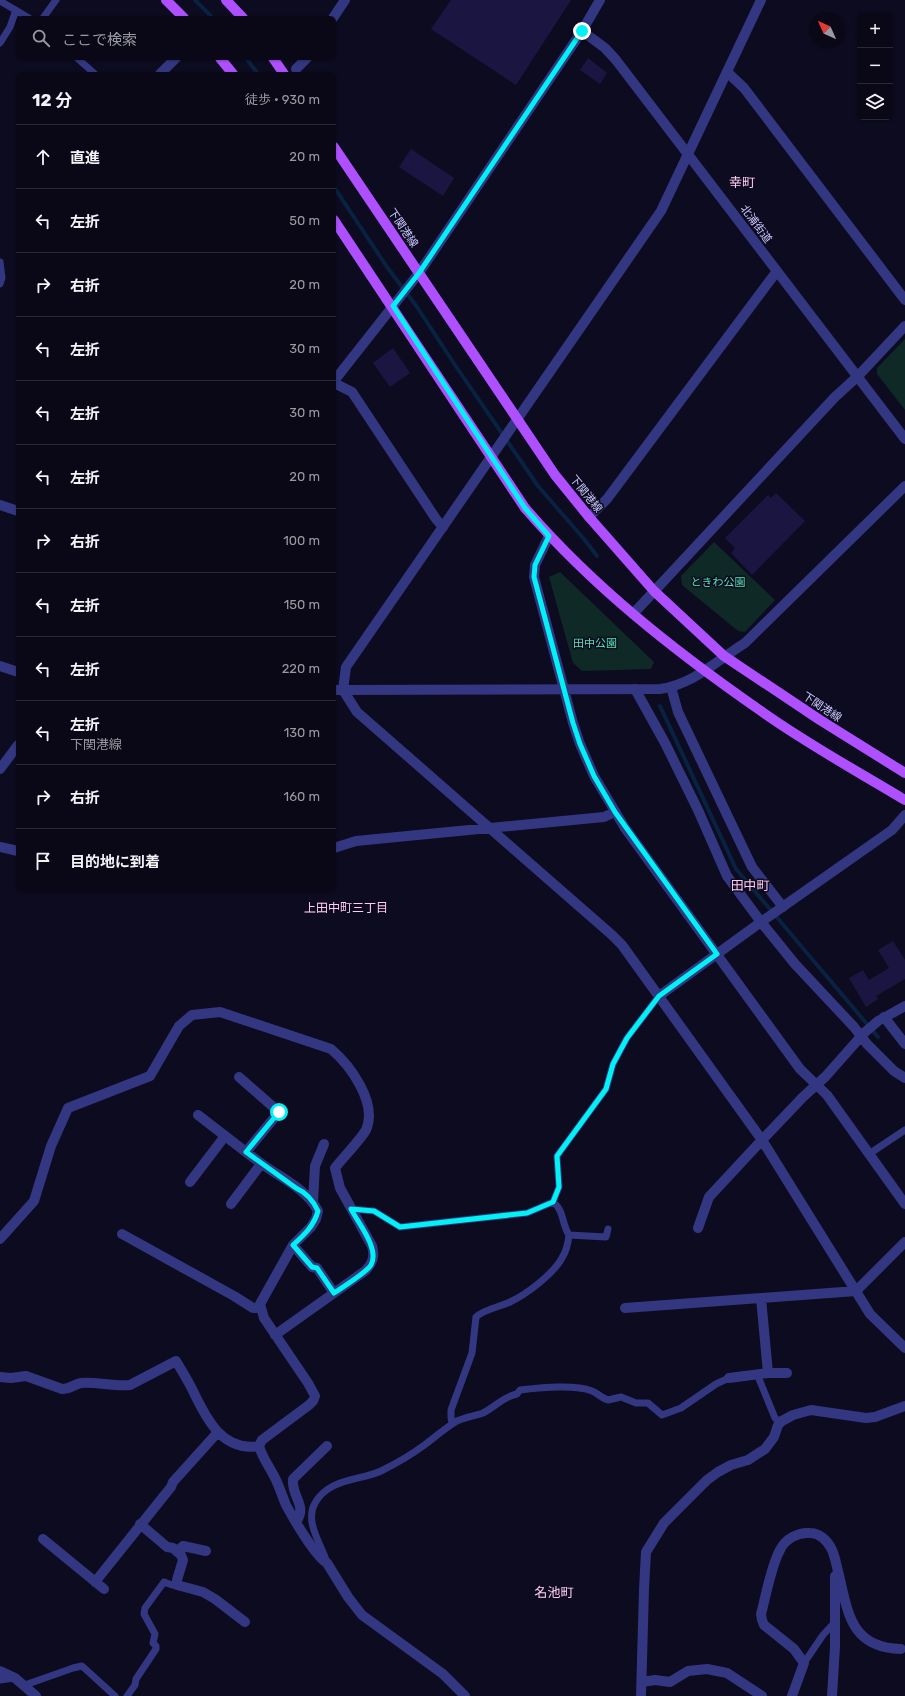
<!DOCTYPE html>
<html lang="ja">
<head>
<meta charset="utf-8">
<style>
	body { margin:0; font-family:Rubik,"Noto Sans JP",sans-serif; background:#181624; color:#f1f3f6 }
	.controls { position:absolute; right:12px; top:12px; display:grid; overflow:hidden; border-radius:6px; box-shadow:0 1px 3px #0004 }
	.controls button { width:36px; height:36px; display:grid; place-items:center; padding:0; border:0; border-bottom:1px solid #2a2936; background:#0a0817; color:#f1f3f6; font:20px sans-serif }
	.compass { position:absolute; left:809px; top:12px; width:36px; height:36px; border-radius:50%; background:#0a0817; box-shadow:0 1px 3px #0004; rotate:315deg }
	.stop { position:absolute; width:12px; height:12px; margin:-9px; border:3px solid #00f2f4; border-radius:50%; background:#fff }
	.stop.end { background:#00f2f4; border-color:#fff; box-shadow:0 1px 4px #0008 }
	.list { margin:0; padding:0; list-style:none }
	h2 { display:flex; justify-content:space-between; align-items:center; height:52px; margin:0; padding:0 16px; font-size:17px }
	h2 small { font-size:13px; font-weight:400; color:#999aa1 }
	.list li { display:grid; grid-template-columns:26px 1fr auto; gap:12px; align-items:center; box-sizing:border-box; height:64px; padding:0 16px; border-top:1px solid #2a2936 }
	.list b { display:block; font-size:15px; white-space:nowrap }
	.list p { margin:0; font-size:13px; white-space:nowrap; color:#999aa1 }
	.list em { font-size:13px; font-style:normal; color:#999aa1 }
	.icon { flex:none; width:22px; height:22px; fill:none; stroke:currentColor; stroke-width:2; stroke-linecap:round; stroke-linejoin:round }
	.map { position:relative; flex:none; width:905px; height:1696px; overflow:hidden }
	.search { position:absolute; background:#0a0817; box-shadow:0 1px 3px #0004; left:16px; top:16px; width:320px; height:44px; display:flex; align-items:center; gap:10px; box-sizing:border-box; padding:0 14px; border-radius:6px; color:#999aa1; font-size:15px }
	.panel { position:absolute; background:#0a0817; box-shadow:0 1px 3px #0004; left:16px; top:72px; width:320px; height:820px; border-radius:6px }
	.map>svg:first-child { display:block }
	.green { fill:#0e2926 }
	.lines { fill:none; stroke-linecap:round; stroke-linejoin:round }
	.stream { stroke:#082241; stroke-width:4 }
	.building { fill:#1b1641 }
	.service { stroke:#333781; stroke-width:7 }
	.minor { stroke:#333781; stroke-width:10 }
	.tertiary { stroke:#333781; stroke-width:10 }
	.primary { stroke:#ae50ff; stroke-width:10 }
	.route { stroke:#00f2f4; stroke-width:5 }
	.labels { text-anchor:middle; dominant-baseline:central; stroke-width:3; stroke-linejoin:round; paint-order:stroke }
	.street-label { font-size:11px; fill:#cbc9ff; stroke:#0d0b1f }
	.park-label { font-size:11px; fill:#50e4b2; stroke:#0d0b1f }
	.neighbourhood-label { font-size:12px; fill:#ffcbf1; stroke:#0d0b1f }
	.quarter-label { font-size:13px; fill:#ffcbf1; stroke:#0d0b1f }
</style>
</head>
<body>
<div class="map">
<svg width="905" height="1696" viewBox="0 0 905 1696">
	<rect width="100%" height="100%" fill="#0d0b1f"/>
	<path class="green" d="M905,339V410L877,374V368Z
		M714,542L775,600L745,632L738,631L682,585L681,576Z
		M560,572L654,662L651,669L582,671L573,663L549,577Z"/>
	<g class="lines">
		<path class="stream" d="M195,0L213,18
			M246,58L258,74
			M334,187L387,267L417,307L455,365L538,486L584,539L597,556
			M660,706L736,869L878,1037"/>
	</g>
	<path class="building" d="M451,0H571L516,85L431,29Z
		M588,58L607,73L600,84L580,70Z
		M411,149L454,178L443,196L399,167Z
		M393,348L410,373L390,387L373,363Z
		M776,493L805,521L752,575L731,553L735,548L725,538L768,495L771,498Z
		M893,941L905,960V979L876,996L878,999L866,1007L849,978L863,970L869,980L889,968L878,950Z"/>
	<g class="lines">
		<path class="service" d="M0,1L29,18
			M43,18L56,0
			M0,43L10,27L16,10
			M77,58L95,74
			M0,262L2,278L0,284
			M869,1154L905,1130
			M553,1202C564,1210 562,1225 569,1235
			M351,1209L374,1211L400,1227L527,1213L553,1202L559,1187L557,1156L606,1089L613,1064L627,1038L659,996
			M757,1374L775,1418L780,1422
			M452,1424L451,1417V1410L472,1353L476,1317C484,1309 500,1307 510,1302C527,1294 555,1273 563,1256C567,1250 568,1243 569,1235L606,1237L608,1229
			M327,1563C322,1545 304,1522 315,1503C329,1478 359,1481 381,1471C395,1464 411,1455 423,1446C434,1438 445,1428 457,1421C465,1417 475,1416 483,1413C495,1407 504,1396 517,1394L520,1390C539,1388 574,1384 592,1391C597,1393 602,1398 608,1400L621,1397L636,1403H648L662,1415L681,1408L716,1384L729,1378
			M804,1663L823,1635L835,1622
			M0,1680L14,1678
			M25,1685L73,1668L82,1666L115,1696
			M127,1696L135,1685L136,1679L156,1649V1646L153,1643L155,1634L144,1614L145,1608L164,1582L172,1585H177"/>
		<path class="minor" d="M333,18L345,0
			M296,69L307,58
			M727,72L744,88L905,300
			M160,74L176,58
			M334,383L352,392L436,519L443,527
			M0,505L18,511
			M633,614L835,397L858,376L905,326
			M671,687L678,712L752,867L783,907
			M635,689L665,743L698,810L727,876L761,922L795,964L854,1027L867,1044L894,1071L905,1078
			M343,690L357,712L612,935L622,945L762,1140L870,1314L905,1348
			M0,847L18,851
			M334,848L356,841L604,817L615,812
			M659,996L761,922L892,830L905,815
			M884,1017L905,1044
			M239,1077L279,1112L246,1152
			M198,1115C219,1131 240,1148 262,1164C281,1178 307,1189 318,1211L316,1219L311,1227L293,1245L260,1304L264,1318L308,1383L315,1396L313,1401L309,1405L262,1440L259,1446C262,1457 269,1466 274,1476C279,1485 282,1496 286,1505C293,1518 315,1556 327,1563L348,1597L362,1615L443,1674L465,1696
			M190,1182L225,1136
			M313,1201L315,1166L324,1144
			M231,1204L261,1164
			M698,1228L709,1197L762,1140L803,1097L826,1076L864,1033L878,1021L905,1006
			M122,1234L234,1296L253,1308H260
			M0,1239L34,1201L51,1146L68,1108L150,1076L179,1026L192,1015L220,1012L331,1049C350,1065 378,1103 366,1130C361,1139 342,1159 335,1168L340,1188L372,1246C375,1256 373,1263 365,1271L275,1335
			M293,1245L312,1267L317,1268L334,1293
			M761,1298L768,1373
			M625,1308L856,1291L905,1242
			M0,1377L11,1378L26,1376L62,1389C70,1389 75,1384 81,1383C95,1381 114,1387 130,1385L176,1361C182,1371 189,1382 194,1393C207,1420 223,1452 259,1446
			M729,1378L768,1373H787
			M296,1522C308,1505 291,1497 293,1479L327,1446
			M140,1524L167,1547L173,1548L181,1555L183,1560L177,1580V1585L203,1592L215,1599L245,1622
			M43,1539L104,1589
			M177,1551L183,1546L206,1551
			M95,1582L171,1487L173,1482L218,1432
			M0,1671L15,1678L36,1696
			M642,1682L655,1680L670,1682L688,1671L707,1669L727,1673L762,1696
			M641,1696L644,1589L646,1552L664,1523L707,1480L718,1472L731,1465L748,1460L765,1449L774,1437L778,1425L782,1421L793,1415L811,1410L866,1418L875,1417L905,1406
			M792,1696L804,1663L794,1649L764,1625L762,1620L761,1614C766,1596 771,1566 780,1550C785,1539 798,1532 810,1533C819,1533 827,1540 831,1548C835,1555 836,1564 838,1571C848,1612 850,1648 901,1649
			M832,1696L835,1647V1576"/>
		<path class="tertiary" d="M582,31L605,48L616,60L905,439
			M334,381L419,273L582,31L600,0
			M589,517L607,499L777,271
			M549,536L535,565L534,577L573,723L580,744L594,776L625,828L800,1069L827,1095L905,1204
			M0,666L18,672
			M334,690L660,689C694,684 716,661 745,643L905,486
			M343,690L346,667L661,211L761,0
			M0,769L18,745"/>
		<path class="primary" d="M166,0L184,18
			M226,0L243,18
			M220,58L233,74
			M273,58L284,74
			M334,147L555,475L589,517L654,591L724,656L820,720L905,773
			M334,220L525,508C593,587 676,652 761,711C807,744 857,771 905,800"/>
	</g>
	<g class="lines">
		<path class="route" d="M279,1112L246,1152L296,1188C307,1193 313,1200 318,1211C314,1226 304,1235 293,1245L312,1267L317,1268L334,1293C343,1287 367,1272 371,1265C380,1249 358,1223 351,1209L374,1211L400,1227L527,1213L553,1202L559,1187L557,1156L606,1089L613,1064L627,1038L659,996L717,954L615,812L594,776L580,744L573,723L534,577L535,565L549,536L525,508L393,306L419,273L582,31"/>
	</g>
	<g class="labels">
		<g class="street-label">
			<text transform="translate(756 224) rotate(53)">北浦街道</text>
			<text transform="translate(403 228) rotate(56)">下関港線</text>
			<text transform="translate(586 494) rotate(51)">下関港線</text>
			<text transform="translate(822 707) rotate(33)">下関港線</text>
		</g>
		<g class="park-label">
			<text x="718" y="582">ときわ公園</text>
			<text x="595" y="643">田中公園</text>
		</g>
		<g class="neighbourhood-label">
			<text x="346" y="908">上田中町三丁目</text>
		</g>
		<g class="quarter-label">
			<text x="742" y="182">幸町</text>
			<text x="750" y="885">田中町</text>
			<text x="554" y="1592">名池町</text>
		</g>
	</g>
</svg>
<div class="controls">
<button>+</button>
<button>−</button>
<button><svg class="icon" aria-label="layers" viewBox="0 0 24 24"><path d="M12 4l9 5-9 5-9-5zM3 14l9 5 9-5"/></svg></button>
</div>
<svg class="compass" viewBox="-18 -18 36 36"><path d="M0-13l5 13h-10z" fill="#e53935"/><path d="M0 13l5-13h-10z" fill="#999aa1"/></svg>
<div class="stop" style="left:279px;top:1112px"></div>
<div class="stop end" style="left:582px;top:31px"></div>
<div class="search"><svg class="icon" aria-label="search" viewBox="0 0 24 24"><circle cx="10" cy="10" r="6"/><path d="M15 15l6 6"/></svg>ここで検索</div>
<section class="panel">
<h2>12 分<small>徒歩 · 930 m</small></h2>
<ul class="list">
<li><svg class="icon" aria-label="ahead" viewBox="0 0 24 24"><path d="M12 20V5M6 11l6-6 6 6"/></svg><div><b>直進</b></div><em>20 m</em></li>
<li><svg class="icon" aria-label="left" viewBox="0 0 24 24"><path d="M17 20v-9H6M10 6l-5 5 5 5"/></svg><div><b>左折</b></div><em>50 m</em></li>
<li><svg class="icon" aria-label="right" viewBox="0 0 24 24"><path d="M7 20v-9h11M14 6l5 5-5 5"/></svg><div><b>右折</b></div><em>20 m</em></li>
<li><svg class="icon" aria-label="left" viewBox="0 0 24 24"><path d="M17 20v-9H6M10 6l-5 5 5 5"/></svg><div><b>左折</b></div><em>30 m</em></li>
<li><svg class="icon" aria-label="left" viewBox="0 0 24 24"><path d="M17 20v-9H6M10 6l-5 5 5 5"/></svg><div><b>左折</b></div><em>30 m</em></li>
<li><svg class="icon" aria-label="left" viewBox="0 0 24 24"><path d="M17 20v-9H6M10 6l-5 5 5 5"/></svg><div><b>左折</b></div><em>20 m</em></li>
<li><svg class="icon" aria-label="right" viewBox="0 0 24 24"><path d="M7 20v-9h11M14 6l5 5-5 5"/></svg><div><b>右折</b></div><em>100 m</em></li>
<li><svg class="icon" aria-label="left" viewBox="0 0 24 24"><path d="M17 20v-9H6M10 6l-5 5 5 5"/></svg><div><b>左折</b></div><em>150 m</em></li>
<li><svg class="icon" aria-label="left" viewBox="0 0 24 24"><path d="M17 20v-9H6M10 6l-5 5 5 5"/></svg><div><b>左折</b></div><em>220 m</em></li>
<li><svg class="icon" aria-label="left" viewBox="0 0 24 24"><path d="M17 20v-9H6M10 6l-5 5 5 5"/></svg><div><b>左折</b><p>下関港線</p></div><em>130 m</em></li>
<li><svg class="icon" aria-label="right" viewBox="0 0 24 24"><path d="M7 20v-9h11M14 6l5 5-5 5"/></svg><div><b>右折</b></div><em>160 m</em></li>
<li><svg class="icon" aria-label="arrive" viewBox="0 0 24 24"><path d="M6 21V4h12l-3 4 3 4H6"/></svg><div><b>目的地に到着</b></div></li>
</ul>
</section>
</div>
</body>
</html>
